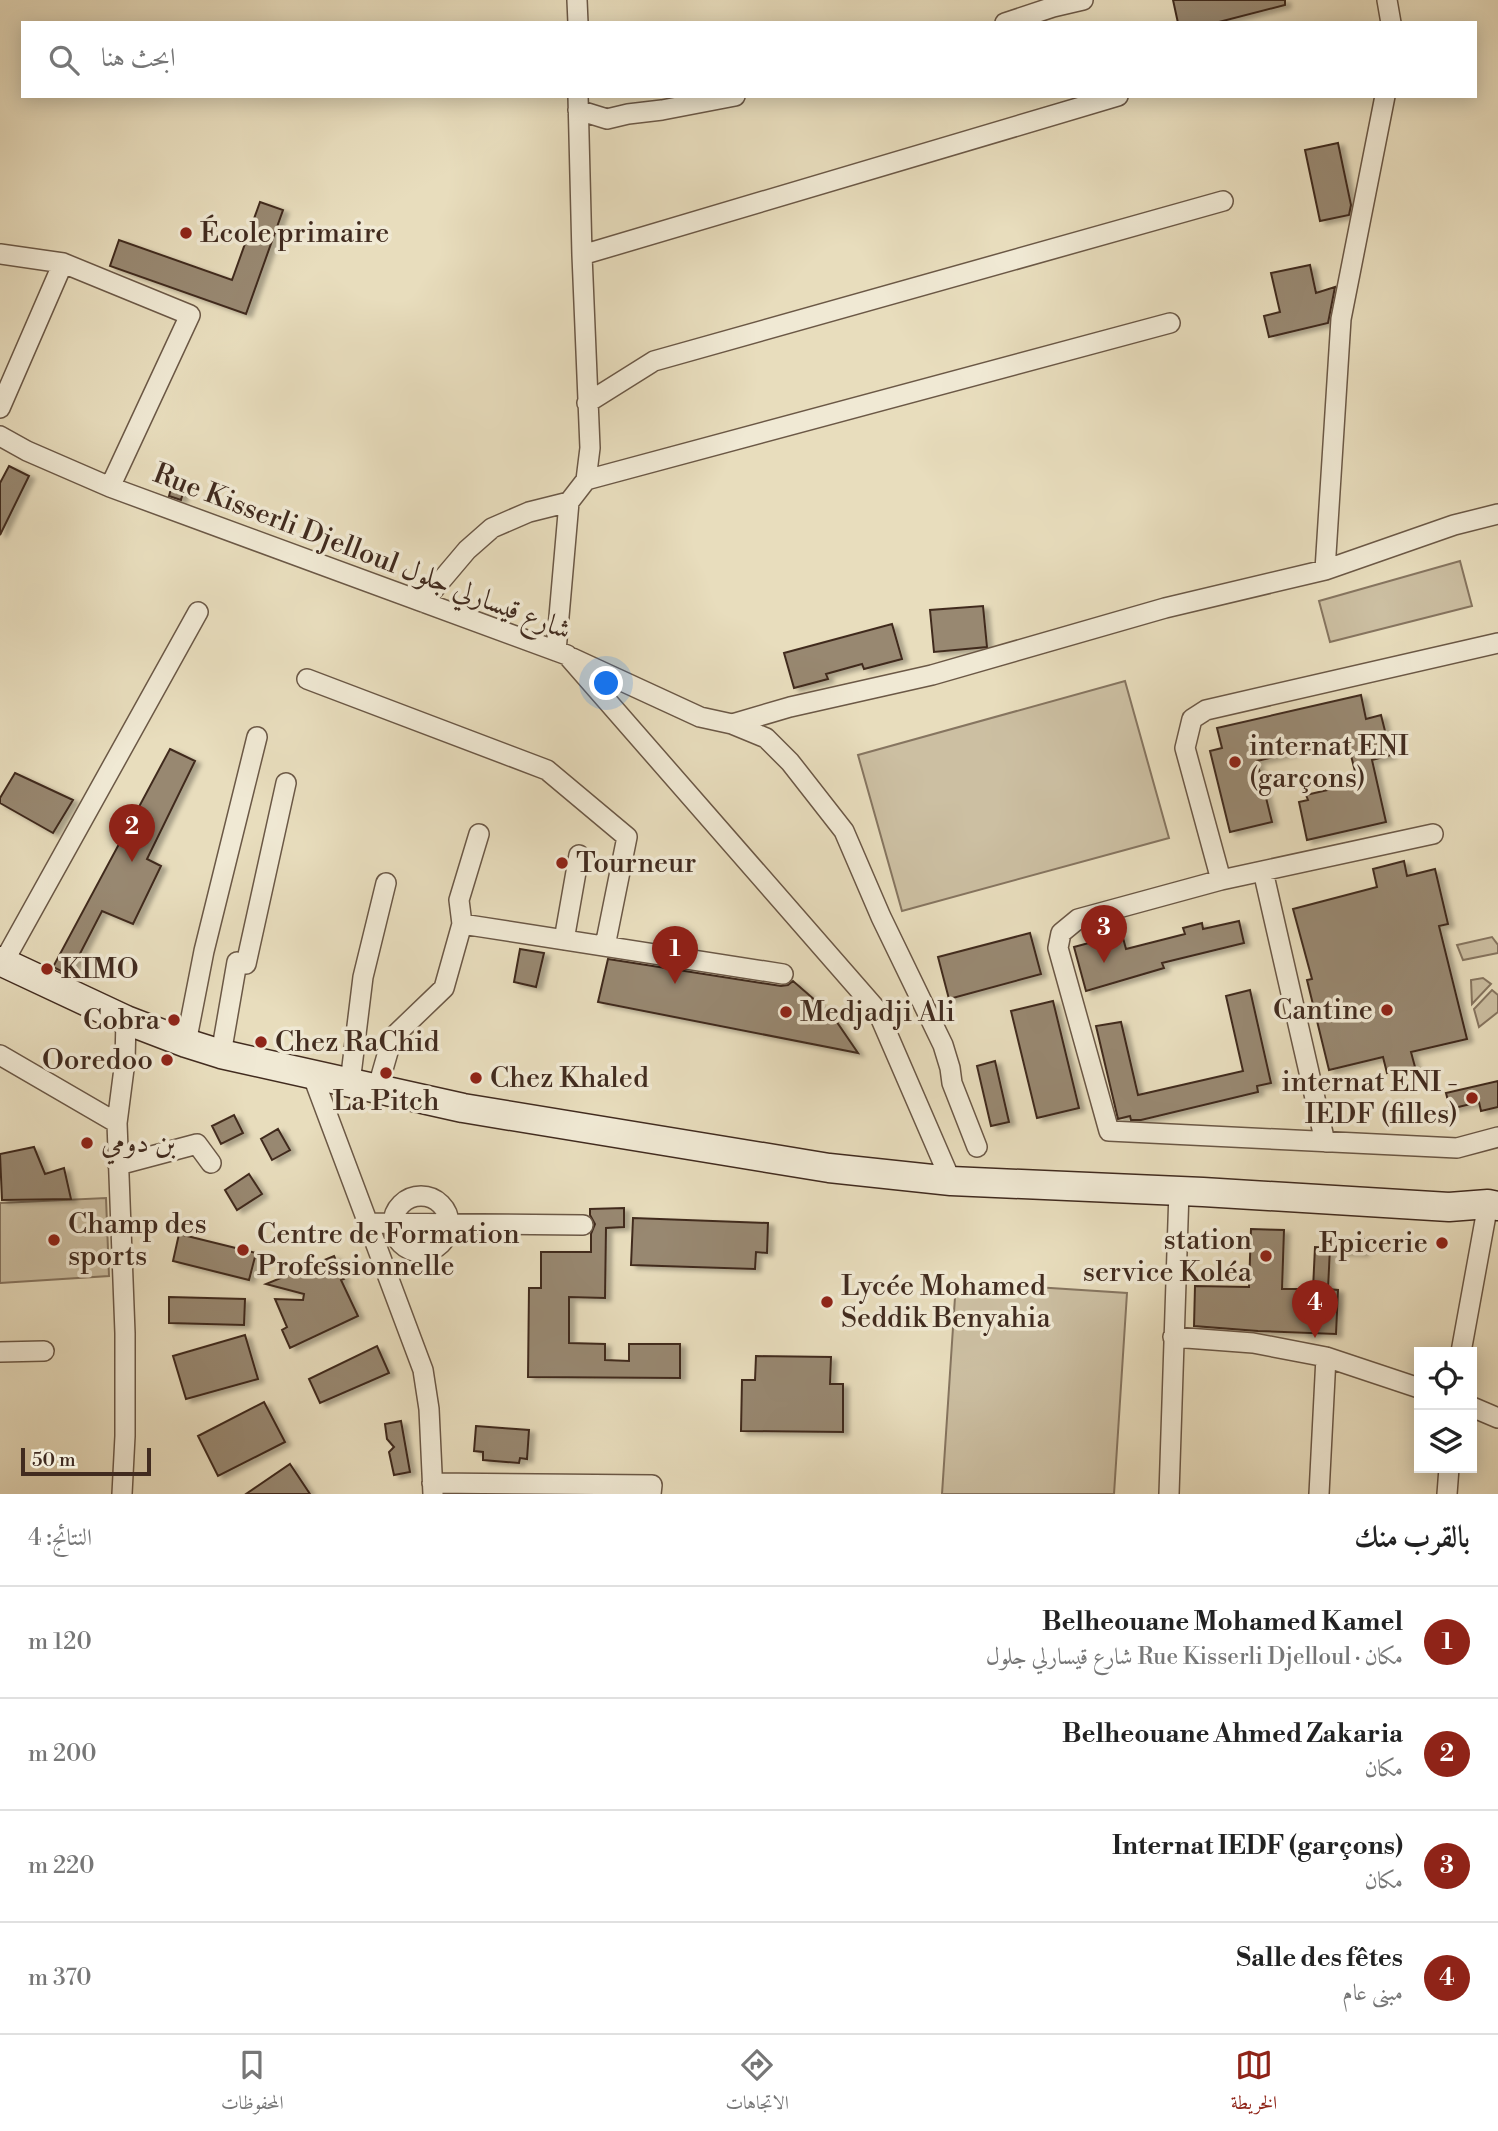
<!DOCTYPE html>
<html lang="ar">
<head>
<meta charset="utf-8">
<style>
	body { margin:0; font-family:"Libre Bodoni",Amiri,serif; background:#f2f2f2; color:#222; direction:rtl }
	.controls { position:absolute; right:21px; bottom:21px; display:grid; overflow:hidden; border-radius:0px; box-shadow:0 4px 18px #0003 }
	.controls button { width:63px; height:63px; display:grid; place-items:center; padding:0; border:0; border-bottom:2px solid #e0e0e0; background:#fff; color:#222; font:35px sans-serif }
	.scale { position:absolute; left:21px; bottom:18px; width:130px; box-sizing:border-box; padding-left:7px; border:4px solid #412b1f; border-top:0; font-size:19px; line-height:24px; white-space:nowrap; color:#412b1f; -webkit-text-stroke:5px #f0e9d4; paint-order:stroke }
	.you { position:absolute; left:607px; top:684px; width:24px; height:24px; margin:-18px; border:5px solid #fff; border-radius:50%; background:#1a73e8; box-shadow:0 0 0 10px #1a73e833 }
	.badge { display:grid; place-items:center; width:46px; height:46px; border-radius:50%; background:#8f2418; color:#fff; font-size:23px; font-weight:700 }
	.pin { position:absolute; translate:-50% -58px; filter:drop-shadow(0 2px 4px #0008) }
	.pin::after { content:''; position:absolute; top:37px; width:24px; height:21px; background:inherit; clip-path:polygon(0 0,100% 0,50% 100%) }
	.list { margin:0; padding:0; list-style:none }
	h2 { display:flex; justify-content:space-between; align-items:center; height:91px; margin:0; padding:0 28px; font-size:30px }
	h2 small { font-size:23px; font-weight:400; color:#767676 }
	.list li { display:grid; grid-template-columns:46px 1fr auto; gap:21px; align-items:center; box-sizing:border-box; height:112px; padding:0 28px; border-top:2px solid #e0e0e0 }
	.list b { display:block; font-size:26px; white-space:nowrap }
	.list p { margin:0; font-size:23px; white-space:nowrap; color:#767676 }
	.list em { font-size:23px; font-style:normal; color:#767676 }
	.icon { flex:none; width:38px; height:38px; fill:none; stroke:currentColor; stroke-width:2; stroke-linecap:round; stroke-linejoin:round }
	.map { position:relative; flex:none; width:1498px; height:1494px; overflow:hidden; direction:ltr }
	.search { position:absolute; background:#fff; box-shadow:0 4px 18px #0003; left:21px; right:21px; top:21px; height:77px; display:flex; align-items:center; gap:18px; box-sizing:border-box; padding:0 24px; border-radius:0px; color:#767676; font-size:26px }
	.sheet { height:539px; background:#fff }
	nav { display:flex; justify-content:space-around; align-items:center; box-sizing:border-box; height:98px; border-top:2px solid #e0e0e0; background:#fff; font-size:19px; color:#767676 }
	nav a { display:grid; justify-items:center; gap:4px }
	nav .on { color:#8f2418 }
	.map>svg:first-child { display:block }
	.green { fill:#ccbfa2; stroke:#867560; stroke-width:2 }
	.building { fill:#988871; stroke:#412b1f; stroke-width:2; filter:url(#shadow) }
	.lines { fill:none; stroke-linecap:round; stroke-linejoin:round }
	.minor-casing { stroke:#6b5846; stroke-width:22 }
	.secondary-casing { stroke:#412b1f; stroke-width:31 }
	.minor { stroke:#f0e9d4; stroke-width:19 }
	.secondary { stroke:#f0e9d4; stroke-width:28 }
	.poi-dot { fill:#8f2418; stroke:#f0e9d4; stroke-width:2.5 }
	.labels { text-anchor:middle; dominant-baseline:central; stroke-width:7; stroke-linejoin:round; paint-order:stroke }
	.poi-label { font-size:28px; fill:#412b1f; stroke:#f0e9d4; text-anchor:start }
	.street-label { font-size:28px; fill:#412b1f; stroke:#f0e9d4 }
</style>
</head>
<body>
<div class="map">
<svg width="1498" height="1494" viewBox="0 0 1498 1494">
	<defs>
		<filter id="shadow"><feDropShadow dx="5.5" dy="3" stdDeviation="2" flood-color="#0004"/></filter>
	</defs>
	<rect width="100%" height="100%" fill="#e8ddbd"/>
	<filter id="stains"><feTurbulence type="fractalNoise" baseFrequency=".00286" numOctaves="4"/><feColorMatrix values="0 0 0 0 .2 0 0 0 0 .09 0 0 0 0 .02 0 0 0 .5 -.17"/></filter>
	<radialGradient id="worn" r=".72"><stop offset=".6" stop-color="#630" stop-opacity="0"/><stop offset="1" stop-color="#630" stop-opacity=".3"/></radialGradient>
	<path class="green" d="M1460,561L1472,606L1330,642L1319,601Z
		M1125,681L1169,838L902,911L858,755Z
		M1492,937L1498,945V953L1463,960L1457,945Z
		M1483,978L1491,984L1472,1004L1471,980Z
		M1492,990L1498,995V1012L1479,1027L1474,1009Z
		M106,1198L109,1276L0,1283V1203Z
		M956,1282L1127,1293L1114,1494H942Z"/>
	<path class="building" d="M1173,0H1285V5L1215,23H1178Z
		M1338,143L1351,205L1349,215L1320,221L1305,150Z
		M260,202L283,210L246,314L110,266L119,240L232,280Z
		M1310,265L1316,293L1335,287L1328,323L1269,337L1264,316L1280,312L1271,273Z
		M9,466L29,476L0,535V483Z
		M174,478L186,482L181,500L169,496Z
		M983,606L987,647L934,652L930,610Z
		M892,624L902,659L864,669L862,664L826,674L828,679L794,688L784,653Z
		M1361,695L1366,719L1381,715L1391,755L1372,760L1386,822L1307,840L1299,802L1308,800L1306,795L1358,783L1347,740L1257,761L1272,822L1230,832L1210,751L1222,748L1217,728Z
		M170,749L195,761L147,859L161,866L133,924L102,911L69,975L53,967Z
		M15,773L73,800L53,833L0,803V798Z
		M1404,861L1407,876L1435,869L1448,924L1439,926L1467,1039L1411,1052L1415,1067L1387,1073L1383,1057L1329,1070L1307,980L1312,979L1293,909L1377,887L1373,869Z
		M1239,921L1244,943L1162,963L1164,968L1086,991L1074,947L1122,934L1126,949L1185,934L1183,928L1202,923L1203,929Z
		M1030,933L1041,974L949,999L938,957Z
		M520,949L544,953L536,987L514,982Z
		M608,959L781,986L788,985L793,981L832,1015L858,1053L598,1002Z
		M1250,990L1271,1083L1257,1086L1258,1092L1141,1120H1131L1130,1116L1118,1119L1096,1026L1121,1022L1138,1095L1243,1071L1226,996Z
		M1053,1001L1079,1108L1037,1118L1011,1011Z
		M995,1061L1009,1122L991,1126L977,1066Z
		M1498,1081V1107L1481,1111L1479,1102L1450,1109L1446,1093Z
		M234,1115L243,1133L221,1144L212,1126Z
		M278,1129L290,1150L272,1160L261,1139Z
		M34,1147L45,1174L64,1168L71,1199L2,1200L0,1154Z
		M249,1174L262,1194L237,1210L225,1190Z
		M624,1208V1227L606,1228L605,1298L569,1297V1343L605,1344V1360L629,1361V1344H680V1378L528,1377L529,1288H541V1252H591V1234L595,1224L590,1215V1209Z
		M633,1218L768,1223L767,1253L756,1252L755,1269L631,1265Z
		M1251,1229L1284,1230L1282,1289H1313L1315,1247L1330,1248L1328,1289L1338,1290L1336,1334L1258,1331L1194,1326L1195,1286L1249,1287Z
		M179,1234L256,1253L249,1280L173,1261Z
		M1331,1237L1364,1239L1363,1253L1331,1251Z
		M334,1256L344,1279L341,1280L358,1316L290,1348L282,1330L287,1327L275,1299L303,1300L304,1294L266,1284Z
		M169,1297L245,1299L244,1325L169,1323Z
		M245,1335L258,1379L186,1399L173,1356Z
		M377,1346L389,1373L320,1403L309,1379Z
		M756,1356L831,1357L830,1384H843V1432L741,1431L742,1380H755Z
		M264,1402L285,1442L218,1476L198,1436Z
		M401,1421L410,1472L394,1475L389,1452L394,1447L387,1439L385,1424Z
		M476,1426L529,1430L527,1459L520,1458L519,1463L483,1460V1452L474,1451Z
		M290,1464L310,1494H246Z"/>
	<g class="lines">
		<defs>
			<path id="minor" d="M577,0L578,23
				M1387,0L1391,23
				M1005,23L1053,7L1083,0
				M578,110L607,119L628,114L662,110L735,96
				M0,254L63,263L190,315L110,487
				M582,255L1118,96
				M587,403L654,361L1223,201
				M0,408L63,263
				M0,436L27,451L110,487L567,655L877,1010L951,1181
				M586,480L1170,323
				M1325,570L1341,319L1385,96
				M423,602L467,550L492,528L529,512L569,502L586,480L590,448L582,255L578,96
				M1498,643L1206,710L1192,719L1185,748L1221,880L1078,919L1061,933L1058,948L1109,1131L1457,1148L1498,1137
				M556,651L569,502
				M572,658L700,717L732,724L790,707L932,675L1165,608L1325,570L1454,525L1498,514
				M307,679L547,770L627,837L605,946
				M732,724L766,738L790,762L844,831L881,917L943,1045L950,1068L952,1083L977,1147
				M1263,871L1325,1142
				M1221,880L1433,834
				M462,924L783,974
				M564,940L579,855
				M3,963L198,612
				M186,1043L204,951L257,737
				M221,1054L237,962L246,964L286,783
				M0,1055L117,1123
				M312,1074L423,1370L429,1409L433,1494
				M350,1083L363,977L386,883
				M377,1090L392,1038L444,988L462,924L459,900L479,834
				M118,1165L197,1144L211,1163
				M393 1224a28 28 0 1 1 56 0a28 28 0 1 1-56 0Z
				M368,1223L583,1225
				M1173,1337L1253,1343L1326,1357L1419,1388
				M0,1352L44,1351
				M1461,1352L1488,1204
				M1472,1407L1498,1418
				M432,1483L652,1485L651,1494
				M122,1494L125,1436V1333L117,1123L125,1061L126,1020
				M1169,1494L1179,1191
				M1319,1494L1326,1357
				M1447,1494L1449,1468"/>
			<path id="secondary" d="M0,961L126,1020L186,1043L221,1054L463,1108L829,1168L951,1181L1203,1192L1449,1207L1488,1204L1498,1206"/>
		</defs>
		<use href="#minor" class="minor-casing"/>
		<use href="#secondary" class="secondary-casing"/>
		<use href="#minor" class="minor"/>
		<use href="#secondary" class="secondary"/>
	</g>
	<g class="poi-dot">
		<circle cx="186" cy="233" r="7"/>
		<circle cx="1235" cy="762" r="7"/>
		<circle cx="562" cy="863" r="7"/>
		<circle cx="47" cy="969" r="7"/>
		<circle cx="1387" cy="1010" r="7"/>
		<circle cx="786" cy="1012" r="7"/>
		<circle cx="174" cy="1020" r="7"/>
		<circle cx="261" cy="1042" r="7"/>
		<circle cx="167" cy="1060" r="7"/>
		<circle cx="386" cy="1073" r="7"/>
		<circle cx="476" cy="1078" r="7"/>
		<circle cx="1472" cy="1098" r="7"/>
		<circle cx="87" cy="1143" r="7"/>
		<circle cx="54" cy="1240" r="7"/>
		<circle cx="1442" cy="1243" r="7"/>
		<circle cx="243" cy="1250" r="7"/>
		<circle cx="1266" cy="1256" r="7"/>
		<circle cx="827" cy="1302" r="7"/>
	</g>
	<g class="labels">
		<g class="poi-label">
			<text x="200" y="233">École primaire</text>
			<text x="1249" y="746">internat ENI<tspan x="1249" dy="32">(garçons)</tspan></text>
			<text x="576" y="863">Tourneur</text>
			<text x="61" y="969">KIMO</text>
			<text x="1373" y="1010" text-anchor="end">Cantine</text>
			<text x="800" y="1012">Medjadji Ali</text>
			<text x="160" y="1020" text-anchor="end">Cobra</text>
			<text x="275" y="1042">Chez RaChid</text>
			<text x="153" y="1060" text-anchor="end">Ooredoo</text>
			<text x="490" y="1078">Chez Khaled</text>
			<text x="1458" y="1082" text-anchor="end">internat ENI -<tspan x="1458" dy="32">IEDF (filles)</tspan></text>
			<text x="386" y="1101" text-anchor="middle">La Pitch</text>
			<text x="101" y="1143">بن دومي</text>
			<text x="68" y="1224">Champ des<tspan x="68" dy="32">sports</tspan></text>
			<text x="257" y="1234">Centre de Formation<tspan x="257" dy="32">Professionnelle</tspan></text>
			<text x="1252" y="1240" text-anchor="end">station<tspan x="1252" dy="32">service Koléa</tspan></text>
			<text x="1428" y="1243" text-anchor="end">Epicerie</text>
			<text x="841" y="1286">Lycée Mohamed<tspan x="841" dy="32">Seddik Benyahia</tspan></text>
		</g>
		<g class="street-label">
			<text transform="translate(362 552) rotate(21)">Rue Kisserli Djelloul شارع قيسارلي جلول</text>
		</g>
	</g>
	<rect width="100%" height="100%" filter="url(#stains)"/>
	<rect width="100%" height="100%" fill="url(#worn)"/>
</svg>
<div class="controls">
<button><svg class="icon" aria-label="locate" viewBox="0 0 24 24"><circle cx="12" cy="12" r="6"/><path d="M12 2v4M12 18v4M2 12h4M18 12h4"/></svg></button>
<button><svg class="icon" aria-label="layers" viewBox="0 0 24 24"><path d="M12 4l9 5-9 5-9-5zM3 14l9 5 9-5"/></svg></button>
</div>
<div class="scale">50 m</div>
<div class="you"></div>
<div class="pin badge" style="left:675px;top:984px">1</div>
<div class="pin badge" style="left:132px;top:862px">2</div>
<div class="pin badge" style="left:1104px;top:963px">3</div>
<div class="pin badge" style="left:1315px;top:1338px">4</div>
<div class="search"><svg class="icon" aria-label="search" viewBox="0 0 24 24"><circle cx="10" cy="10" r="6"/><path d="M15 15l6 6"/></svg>ابحث هنا</div>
</div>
<section class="sheet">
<h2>بالقرب منك<small>النتائج: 4</small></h2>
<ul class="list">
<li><span class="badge">1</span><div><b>Belheouane Mohamed Kamel</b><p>مكان · Rue Kisserli Djelloul شارع قيسارلي جلول</p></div><em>120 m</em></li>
<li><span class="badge">2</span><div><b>Belheouane Ahmed Zakaria</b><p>مكان</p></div><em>200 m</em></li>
<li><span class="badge">3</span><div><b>Internat IEDF (garçons)</b><p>مكان</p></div><em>220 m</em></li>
<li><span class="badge">4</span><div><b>Salle des fêtes</b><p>مبنى عام</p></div><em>370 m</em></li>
</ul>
</section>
<nav>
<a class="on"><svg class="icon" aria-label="map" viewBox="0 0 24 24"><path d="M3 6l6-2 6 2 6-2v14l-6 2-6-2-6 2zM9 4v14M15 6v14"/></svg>الخريطة</a>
<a><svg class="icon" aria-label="directions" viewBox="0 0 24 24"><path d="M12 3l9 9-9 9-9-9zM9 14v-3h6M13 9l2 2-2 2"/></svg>الاتجاهات</a>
<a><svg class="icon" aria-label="saved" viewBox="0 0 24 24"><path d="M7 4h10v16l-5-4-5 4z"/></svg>المحفوظات</a>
</nav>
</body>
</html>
